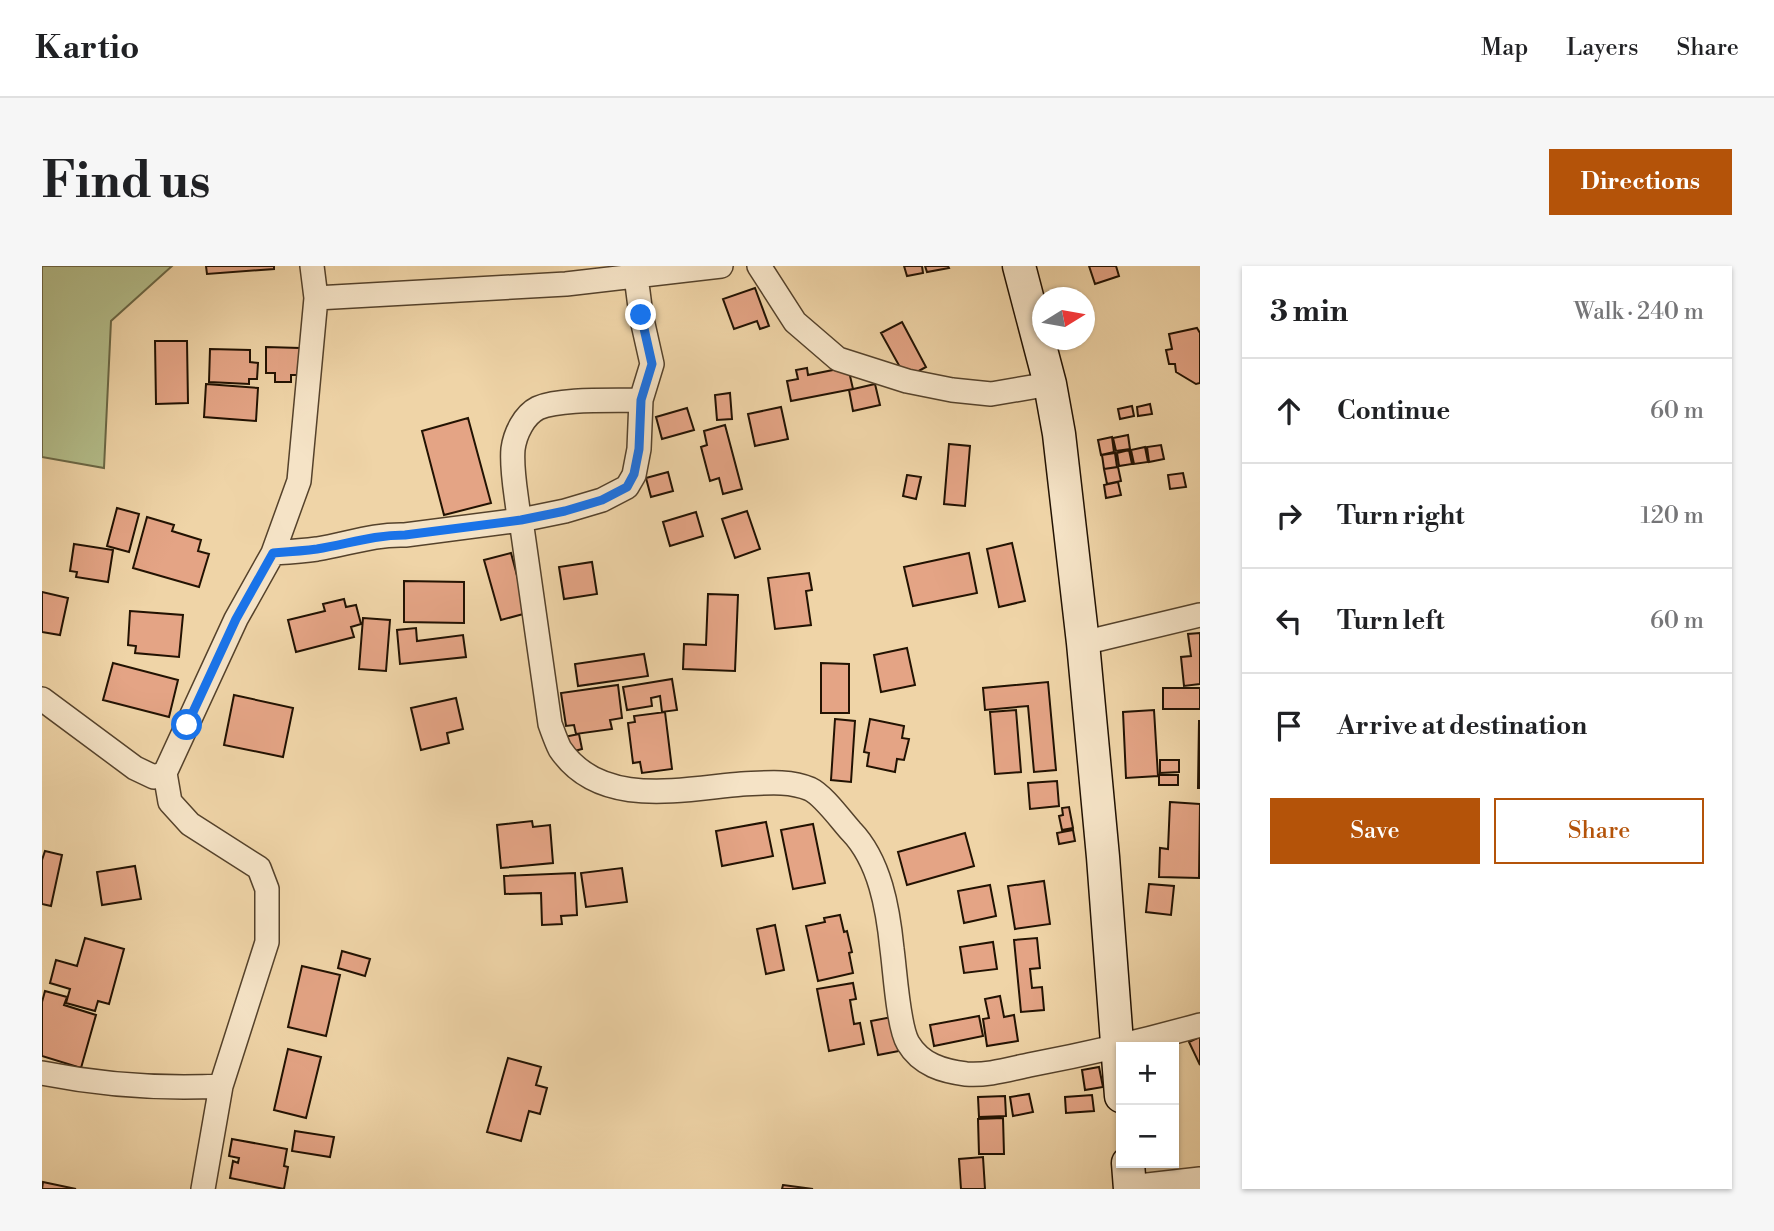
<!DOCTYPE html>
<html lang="en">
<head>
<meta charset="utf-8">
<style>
	body { margin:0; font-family:"Libre Bodoni",serif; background:#f6f6f6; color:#202124 }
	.controls { position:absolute; right:21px; bottom:21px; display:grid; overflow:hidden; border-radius:0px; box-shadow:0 2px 5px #0004 }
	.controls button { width:63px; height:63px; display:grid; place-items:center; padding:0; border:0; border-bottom:2px solid #e0e0e0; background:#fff; color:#202124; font:35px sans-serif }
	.compass { position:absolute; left:990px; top:21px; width:63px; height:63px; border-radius:50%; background:#fff; box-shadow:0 2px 5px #0004; rotate:79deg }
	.stop { position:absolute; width:21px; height:21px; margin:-16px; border:5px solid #1a73e8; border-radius:50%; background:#fff }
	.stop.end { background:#1a73e8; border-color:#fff; box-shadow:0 2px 7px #0008 }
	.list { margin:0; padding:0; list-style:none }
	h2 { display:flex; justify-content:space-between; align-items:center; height:91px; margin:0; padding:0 28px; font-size:30px }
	h2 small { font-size:23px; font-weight:400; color:#757577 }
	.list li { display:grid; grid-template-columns:46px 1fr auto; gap:21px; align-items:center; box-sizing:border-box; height:105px; padding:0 28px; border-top:2px solid #e0e0e0 }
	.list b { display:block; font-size:26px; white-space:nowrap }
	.list em { font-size:23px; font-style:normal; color:#757577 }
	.actions { display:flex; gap:14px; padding:21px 28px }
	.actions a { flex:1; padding:16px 0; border:2px solid #b45309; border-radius:0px; text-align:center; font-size:24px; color:#b45309 }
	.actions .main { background:#b45309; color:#fff }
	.icon { flex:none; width:38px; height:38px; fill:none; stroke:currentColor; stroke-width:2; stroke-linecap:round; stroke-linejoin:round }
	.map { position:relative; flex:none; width:1158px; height:923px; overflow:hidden; border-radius:0px }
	header { display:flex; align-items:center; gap:42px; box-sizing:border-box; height:98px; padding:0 35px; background:#fff; border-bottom:2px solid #e0e0e0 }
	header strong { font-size:33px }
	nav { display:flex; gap:38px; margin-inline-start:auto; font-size:24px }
	.intro { display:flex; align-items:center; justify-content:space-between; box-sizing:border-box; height:168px; padding:0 42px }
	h1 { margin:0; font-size:49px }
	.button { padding:18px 32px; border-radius:0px; background:#b45309; color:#fff; font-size:24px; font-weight:700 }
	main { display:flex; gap:42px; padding:0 42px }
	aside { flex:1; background:#fff; border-radius:0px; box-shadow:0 2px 5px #0004 }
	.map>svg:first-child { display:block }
	.green { fill:#b4be8b; stroke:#6b6846; stroke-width:2 }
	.building { fill:#e4a485; stroke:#221202; stroke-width:2 }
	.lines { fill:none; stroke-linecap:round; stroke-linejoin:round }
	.street-casing { stroke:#55422b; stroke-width:26 }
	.secondary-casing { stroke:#221202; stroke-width:35 }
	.street { stroke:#f5e3c6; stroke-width:23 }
	.secondary { stroke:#f5e3c6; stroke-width:32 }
	.route { stroke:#1a73e8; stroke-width:9 }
</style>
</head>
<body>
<header>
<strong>Kartio</strong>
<nav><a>Map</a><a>Layers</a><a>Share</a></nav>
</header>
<div class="intro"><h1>Find us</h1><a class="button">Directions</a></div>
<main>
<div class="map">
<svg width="1158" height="923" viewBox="0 0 1158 923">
	<rect width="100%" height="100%" fill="#efd4a7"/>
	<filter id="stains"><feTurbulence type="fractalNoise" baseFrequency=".00286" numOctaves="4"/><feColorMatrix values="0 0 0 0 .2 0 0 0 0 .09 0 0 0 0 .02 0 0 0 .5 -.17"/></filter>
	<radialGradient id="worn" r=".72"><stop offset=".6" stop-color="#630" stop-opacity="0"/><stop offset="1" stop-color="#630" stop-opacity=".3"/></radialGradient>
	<path class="green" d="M0,0H130L69,55L62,202L0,191Z"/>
	<path class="building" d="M164,0H232V3L165,8Z
		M862,0H880L881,7L865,10Z
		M883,0H906L907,2L885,6Z
		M1047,0H1074L1077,10L1053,18Z
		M713,22L727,60L718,63L715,55L692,63L681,33Z
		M860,56L884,101L864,112L839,67Z
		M1155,62L1158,67V117L1154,118L1134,106L1133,98H1127L1124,84L1130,83L1127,68Z
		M113,75H145L146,137L114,138Z
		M224,81L258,82V109H249V116H233V107H224Z
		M168,83L208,84V96L216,97L215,113H207V118L167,116Z
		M806,101L811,123L749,135L745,115L756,113L754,104L765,102L766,109Z
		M164,118L216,122L214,155L162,151Z
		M833,118L838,139L811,145L807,124Z
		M688,127L690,153L675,154L673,129Z
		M1108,138L1110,148L1096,150L1095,141Z
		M1090,140L1092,150L1078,153L1076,143Z
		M739,141L746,173L713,180L706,148Z
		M645,142L652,164L620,173L614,151Z
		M426,152L449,237L402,249L380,165Z
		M683,159L700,223L681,228L677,212L668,215L659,181L665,179L662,165Z
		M1086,169L1088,183L1074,185L1071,172Z
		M1070,171L1072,186L1059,189L1056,174Z
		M907,178L928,180L923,240L902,238Z
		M1119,179L1122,193L1107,196L1105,181Z
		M1103,181L1106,196L1092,198L1089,184Z
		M1087,184L1090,198L1077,200L1075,187Z
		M1073,187L1075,201L1062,203L1060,189Z
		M1076,201L1079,215L1065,218L1062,203Z
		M626,206L631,225L609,231L604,212Z
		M1141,207L1144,221L1128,223L1126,209Z
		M865,209L879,211L874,233L861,230Z
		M1076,216L1079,229L1064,232L1062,219Z
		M75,242L97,248L87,286L65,280Z
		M705,245L718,283L693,292L680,253Z
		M654,246L661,270L628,280L621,256Z
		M105,251L132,259L130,265L159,274L156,285L167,288L157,321L91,302Z
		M970,277L983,335L957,341L945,283Z
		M32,278L71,284L66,316L34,311L35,306L28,305Z
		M469,287L485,347L459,354L442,294Z
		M927,287L935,327L871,340L862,301Z
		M550,296L555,328L522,333L517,301Z
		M767,307L770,324L764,325L769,359L733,363L726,312Z
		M362,315L422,316V357L362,356Z
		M0,326L26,332L18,369L0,366Z
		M666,328L696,329L693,405L641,403L642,378L664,379Z
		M302,333L304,341L314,339L319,358L309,361L312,371L254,386L246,354L283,345L281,338Z
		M88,345L141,349L137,391L93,387L94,380L86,379Z
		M321,352L348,354L344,405L317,403Z
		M374,362L375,375L421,369L424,391L358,398L355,364Z
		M1158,367V418L1142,420L1139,391L1149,390L1146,368Z
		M865,382L873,419L839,426L832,389Z
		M602,388L606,410L536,420L533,398Z
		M71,397L136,414L127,451L61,434Z
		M779,397L807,398V447H779Z
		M630,413L635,444L620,446L618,430L609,432L610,440L585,444L581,421Z
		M1006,416L1014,504L992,506L986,440L943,444L941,422Z
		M576,419L580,452L568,454L570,463L534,468L532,459L524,460L519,427Z
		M1121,422H1158V443H1121Z
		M192,429L251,442L241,491L182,479Z
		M414,432L421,463L405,467L407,477L379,484L369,442Z
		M974,444L979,506L953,508L948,446Z
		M1112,444L1116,510L1084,512L1081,446Z
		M623,446L630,503L600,507L598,496L591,497L586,457L593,456L592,450Z
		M793,453L813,455L809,516L789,514Z
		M828,453L862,460L860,472L867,473L862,494L855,493L853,506L825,500L827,487L822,486Z
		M1157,455H1158V522H1156Z
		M537,468L540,483L525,487L522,471Z
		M1118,494H1137V506L1118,507Z
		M1117,509H1136V519H1117Z
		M1015,515L1017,540L988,543L986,517Z
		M1128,536L1158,538L1157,612L1117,611L1118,582L1126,583Z
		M1027,541L1031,562L1020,564L1017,550L1021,549L1020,542Z
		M490,555L491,561L508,559L511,597L459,602L455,559Z
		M724,556L731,590L680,600L674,565Z
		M771,558L783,617L751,623L739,564Z
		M1031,564L1033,575L1017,578L1015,567Z
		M923,567L932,600L865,619L856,586Z
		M3,585L20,589L9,640L0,638V594Z
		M93,600L99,633L60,639L55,606Z
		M580,602L585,636L544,641L539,607Z
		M533,607L535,649L519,650L520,658L500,659L499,627L463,628L462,610Z
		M1002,615L1008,658L973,663L966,620Z
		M1107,618L1132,620L1129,649L1104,646Z
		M948,619L954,650L922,657L916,625Z
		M798,649L802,666L805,665L810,686L807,687L811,707L776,715L764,660L783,656L782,652Z
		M733,659L742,704L724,708L715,663Z
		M43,672L82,683L67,738L56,735L53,745L24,737L28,723L8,717L14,694L35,700Z
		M995,672L998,702L988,703L990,722L1000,721L1002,744L979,746L972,674Z
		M951,676L955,703L922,707L918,681Z
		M300,685L328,693L323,710L296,702Z
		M260,700L298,709L284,770L246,761Z
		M811,717L814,733L808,734L812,758L818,757L822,778L787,785L775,723Z
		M3,725L25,731L22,739L54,749L39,802L0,790V736Z
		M958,730L962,751L972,749L976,775L945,780L941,753L947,752L943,733Z
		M937,750L941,770L892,780L888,759Z
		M850,751L857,785L836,789L829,755Z
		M1158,771V799L1147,776Z
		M246,783L279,791L264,852L232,844Z
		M466,792L499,801L494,819L505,822L498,848L487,845L479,875L445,866Z
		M1057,801L1061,821L1043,824L1040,804Z
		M987,828L991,846L971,850L968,831Z
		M1050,829L1052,845L1024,847L1023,831Z
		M963,830L964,850L937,851L936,831Z
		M961,852L962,888H937L936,853Z
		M253,865L292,871L288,891L250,885Z
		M190,873L245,883L242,900L246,901L242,923L188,912L191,895L196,897L197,892L187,890Z
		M941,891L943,923H919L917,893Z
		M1,916L34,923H0Z
		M741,919L771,923H740Z"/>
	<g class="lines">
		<defs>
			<path id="street" d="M717,0L753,56L796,93L865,115L910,124L949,128L1008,118
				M274,32L524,18L679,0
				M477,253C475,231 469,205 471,183C473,168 482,149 496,142C520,132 572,135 599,134
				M479,254L508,458C511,466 514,475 518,483C558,543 640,523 700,518C723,517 747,514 768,523C781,529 799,554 809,565C838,595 846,643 850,683C853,704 856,760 866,777C879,799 901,805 924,808C944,810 968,803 987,799C1045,788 1101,775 1158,759
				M231,287C245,286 260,285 275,283C306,278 331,268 363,269L479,254L523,245L560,234L585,221L592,209L597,183L599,134L610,98L599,49L594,10
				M1041,377L1158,349
				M0,433L93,502L112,511L123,507
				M0,807C60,819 118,823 179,820
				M1088,921L1158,913
				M161,923L179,820L225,676V623L217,602L148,558L128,536L123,507L194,353L231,287L257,215L274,32L270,0"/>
			<path id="secondary" d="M977,0L1008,118L1017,168L1041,377L1061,591L1079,830
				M1086,897L1088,923"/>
		</defs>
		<use href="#street" class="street-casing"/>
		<use href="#secondary" class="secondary-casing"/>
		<use href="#street" class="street"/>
		<use href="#secondary" class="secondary"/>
	</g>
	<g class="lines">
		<path class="route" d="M145,459L194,353L231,287C245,286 260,285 275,283C306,278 331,269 363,269L479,254L523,245L560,234L585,221L592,208L597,183L599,134L610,98L599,49"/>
	</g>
	<rect width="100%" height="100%" filter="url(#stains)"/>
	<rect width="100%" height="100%" fill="url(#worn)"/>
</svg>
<div class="controls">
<button>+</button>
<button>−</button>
</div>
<svg class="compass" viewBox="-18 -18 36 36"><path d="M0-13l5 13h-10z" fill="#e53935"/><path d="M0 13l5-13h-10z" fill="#757577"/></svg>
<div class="stop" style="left:145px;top:459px"></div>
<div class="stop end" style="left:599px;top:49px"></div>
</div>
<aside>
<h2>3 min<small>Walk · 240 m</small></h2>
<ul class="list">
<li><svg class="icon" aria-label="ahead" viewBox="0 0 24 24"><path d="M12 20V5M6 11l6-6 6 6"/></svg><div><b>Continue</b></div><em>60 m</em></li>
<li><svg class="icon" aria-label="right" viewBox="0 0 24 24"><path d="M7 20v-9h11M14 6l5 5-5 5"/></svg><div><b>Turn right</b></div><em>120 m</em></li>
<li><svg class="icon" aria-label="left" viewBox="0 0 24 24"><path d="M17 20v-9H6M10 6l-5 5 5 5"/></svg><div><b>Turn left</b></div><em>60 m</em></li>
<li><svg class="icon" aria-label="arrive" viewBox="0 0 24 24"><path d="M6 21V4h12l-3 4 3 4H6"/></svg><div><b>Arrive at destination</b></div></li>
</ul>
<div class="actions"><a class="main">Save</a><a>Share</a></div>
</aside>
</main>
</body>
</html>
